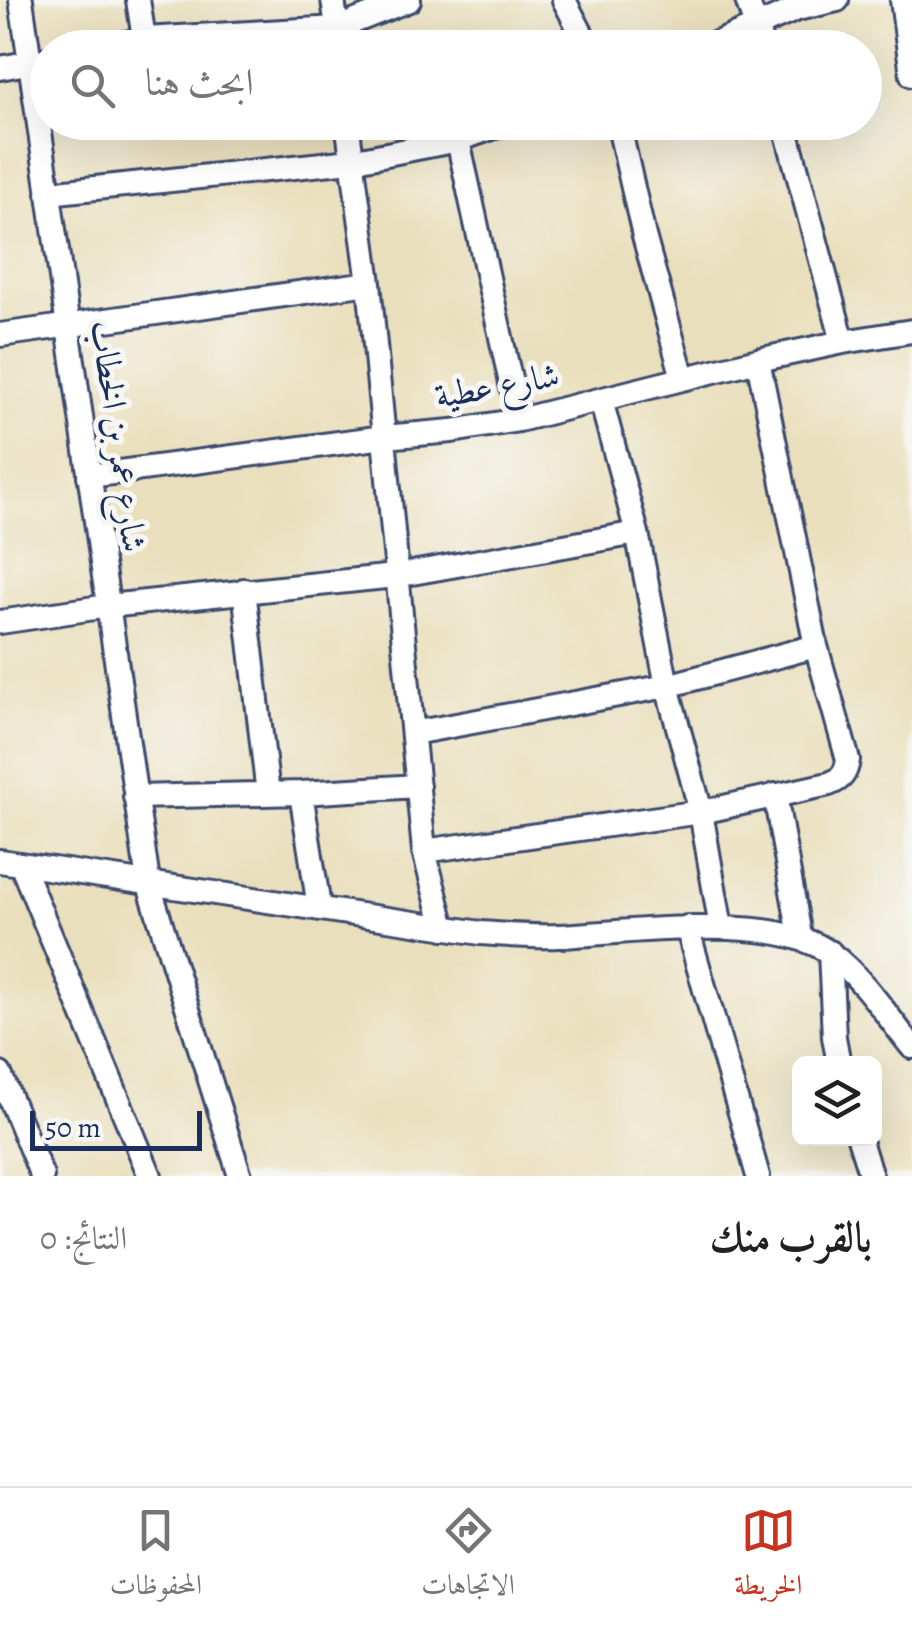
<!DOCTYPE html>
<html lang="ar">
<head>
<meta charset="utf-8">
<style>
	body { margin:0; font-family:Alegreya,Amiri,serif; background:#f2f2f2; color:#202124; direction:rtl }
	.controls { position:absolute; right:30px; bottom:30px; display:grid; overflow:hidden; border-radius:15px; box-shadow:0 10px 40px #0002 }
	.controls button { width:90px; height:90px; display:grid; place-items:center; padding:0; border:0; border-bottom:2px solid #e0e0e0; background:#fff; color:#202124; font:50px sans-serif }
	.scale { position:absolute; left:30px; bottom:25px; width:172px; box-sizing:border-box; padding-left:10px; border:5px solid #1b2f5e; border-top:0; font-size:28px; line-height:35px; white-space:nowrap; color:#1b2f5e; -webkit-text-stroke:8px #f6f6f2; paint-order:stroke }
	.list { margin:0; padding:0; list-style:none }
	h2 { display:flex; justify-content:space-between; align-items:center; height:130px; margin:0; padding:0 40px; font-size:42px }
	h2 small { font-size:32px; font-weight:400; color:#757577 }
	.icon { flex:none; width:55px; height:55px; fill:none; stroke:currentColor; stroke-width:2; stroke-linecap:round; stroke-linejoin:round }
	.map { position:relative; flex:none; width:912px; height:1176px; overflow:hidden; direction:ltr }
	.search { position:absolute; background:#fff; box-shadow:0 10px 40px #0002; left:30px; right:30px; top:30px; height:110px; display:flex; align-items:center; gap:25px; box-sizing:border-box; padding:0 35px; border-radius:55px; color:#757577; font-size:38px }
	.sheet { height:310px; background:#fff }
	nav { display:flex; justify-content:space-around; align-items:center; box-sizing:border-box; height:140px; border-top:2px solid #e0e0e0; background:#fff; font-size:28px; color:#757577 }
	nav a { display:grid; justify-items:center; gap:5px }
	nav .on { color:#c8321e }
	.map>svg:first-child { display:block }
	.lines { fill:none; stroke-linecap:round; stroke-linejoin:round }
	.minor-casing { stroke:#3a496c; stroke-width:28 }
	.minor { stroke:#fff; stroke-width:22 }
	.labels { text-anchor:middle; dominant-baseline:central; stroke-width:10; stroke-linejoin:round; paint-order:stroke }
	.street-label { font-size:35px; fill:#1b2f5e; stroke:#f6f6f2 }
</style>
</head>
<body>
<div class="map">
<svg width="912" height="1176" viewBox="0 0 912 1176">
	<rect width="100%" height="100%" fill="#f6f6f2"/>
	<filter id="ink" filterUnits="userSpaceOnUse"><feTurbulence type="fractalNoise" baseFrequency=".01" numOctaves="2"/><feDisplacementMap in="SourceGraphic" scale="20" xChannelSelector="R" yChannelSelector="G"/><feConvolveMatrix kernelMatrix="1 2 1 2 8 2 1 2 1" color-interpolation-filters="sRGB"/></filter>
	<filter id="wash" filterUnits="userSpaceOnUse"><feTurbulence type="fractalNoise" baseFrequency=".0048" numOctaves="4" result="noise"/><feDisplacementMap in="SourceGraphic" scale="40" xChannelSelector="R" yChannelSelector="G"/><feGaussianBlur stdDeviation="2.25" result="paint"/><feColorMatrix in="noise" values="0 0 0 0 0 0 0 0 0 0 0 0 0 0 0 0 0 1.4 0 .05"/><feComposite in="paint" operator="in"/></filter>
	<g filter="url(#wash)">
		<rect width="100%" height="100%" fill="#eadfbc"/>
	</g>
	<g filter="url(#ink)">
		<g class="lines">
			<defs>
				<path id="minor" d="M21,0L148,882L240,1176
					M138,0L144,39L338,28L409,0
					M333,0L340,48
					M564,0L589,48
					M747,0L763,48
					M902,0L912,75
					M103,48L144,39
					M705,48L797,9L837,0
					M0,68L48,59
					M347,122L369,283L424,851L444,928
					M618,122L644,236L683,378
					M784,122L843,342
					M458,140L519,420
					M48,193L351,161L458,140L509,122
					M0,335L369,283
					M601,400L637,533L667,686L816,646
					M89,476L384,437L452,431L519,420L758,360L843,342L912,331
					M244,590L268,794
					M0,622L108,606L395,576L637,533
					M413,733L667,686L701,812L721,928
					M301,793L319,907
					M775,795L800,936
					M135,797L301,793L418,786
					M424,851L701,812L829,784C842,779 846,773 848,760L816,646L758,360
					M0,861L481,933C507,935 533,937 558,936C628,933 776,911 831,954C862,977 888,1017 912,1047
					M21,864L150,1176
					M687,927L758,1176
					M830,952L834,1037L839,1064
					M0,1074L42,1176
					M859,1138L871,1176"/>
			</defs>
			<use href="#minor" class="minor-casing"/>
			<use href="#minor" class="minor"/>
		</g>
	</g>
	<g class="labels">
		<g class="street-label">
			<text transform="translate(497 385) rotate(-10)">شارع عطية</text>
			<text transform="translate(119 436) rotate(82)">شارع عمر بن الخطاب</text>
		</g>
	</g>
</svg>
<div class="controls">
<button><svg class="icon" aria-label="layers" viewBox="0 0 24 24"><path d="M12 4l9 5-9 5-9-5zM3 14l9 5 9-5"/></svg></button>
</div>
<div class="scale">50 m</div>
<div class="search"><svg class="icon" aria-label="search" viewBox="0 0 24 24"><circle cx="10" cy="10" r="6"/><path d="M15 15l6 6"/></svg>ابحث هنا</div>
</div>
<section class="sheet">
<h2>بالقرب منك<small>النتائج: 0</small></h2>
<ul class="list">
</ul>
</section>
<nav>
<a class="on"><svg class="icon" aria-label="map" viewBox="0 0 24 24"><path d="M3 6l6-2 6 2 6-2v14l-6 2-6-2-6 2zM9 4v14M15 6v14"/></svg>الخريطة</a>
<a><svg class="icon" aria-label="directions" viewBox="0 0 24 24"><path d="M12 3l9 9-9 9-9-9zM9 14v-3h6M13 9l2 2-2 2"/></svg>الاتجاهات</a>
<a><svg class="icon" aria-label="saved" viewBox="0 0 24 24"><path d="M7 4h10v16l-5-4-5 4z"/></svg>المحفوظات</a>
</nav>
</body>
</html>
